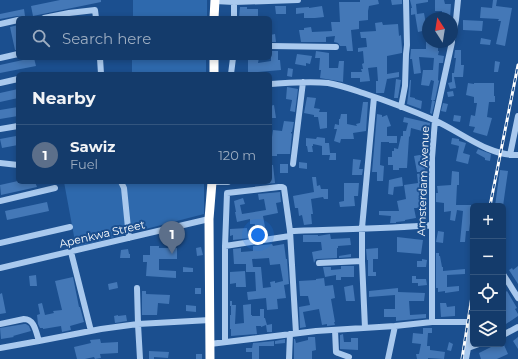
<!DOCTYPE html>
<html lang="en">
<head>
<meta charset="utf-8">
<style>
	body { margin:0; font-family:Montserrat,sans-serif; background:#214673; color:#f1f3f6 }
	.controls { position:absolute; right:12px; bottom:12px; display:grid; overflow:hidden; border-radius:6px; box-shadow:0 2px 6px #0003 }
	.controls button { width:36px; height:36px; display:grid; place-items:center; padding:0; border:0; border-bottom:1px solid #33557e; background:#143b6b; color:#f1f3f6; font:20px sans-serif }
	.compass { position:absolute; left:422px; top:12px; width:36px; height:36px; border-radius:50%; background:#143b6b; box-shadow:0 2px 6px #0003; rotate:348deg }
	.you { position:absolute; left:258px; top:235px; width:14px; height:14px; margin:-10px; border:3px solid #fff; border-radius:50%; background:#1a73e8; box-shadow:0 0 0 6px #1a73e833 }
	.badge { display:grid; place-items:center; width:26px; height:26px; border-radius:50%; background:#90b9f0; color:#fff; font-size:13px; font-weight:700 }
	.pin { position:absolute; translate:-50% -33px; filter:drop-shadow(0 1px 2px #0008) }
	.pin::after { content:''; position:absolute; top:21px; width:14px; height:12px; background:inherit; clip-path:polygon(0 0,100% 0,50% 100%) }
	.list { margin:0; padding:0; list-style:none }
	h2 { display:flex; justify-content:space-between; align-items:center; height:52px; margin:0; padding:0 16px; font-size:17px }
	h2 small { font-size:13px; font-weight:400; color:#9dadc1 }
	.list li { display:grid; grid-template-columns:26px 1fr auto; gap:12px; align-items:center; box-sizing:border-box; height:60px; padding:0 16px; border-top:1px solid #33557e }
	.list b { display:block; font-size:15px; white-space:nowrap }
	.list p { margin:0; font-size:13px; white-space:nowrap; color:#9dadc1 }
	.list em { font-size:13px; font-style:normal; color:#9dadc1 }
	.icon { flex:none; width:22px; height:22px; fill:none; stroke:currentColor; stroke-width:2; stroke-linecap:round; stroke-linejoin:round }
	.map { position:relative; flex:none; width:518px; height:359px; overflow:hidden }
	.search { position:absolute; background:#143b6b; box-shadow:0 2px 6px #0003; left:16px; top:16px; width:256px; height:44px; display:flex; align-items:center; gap:10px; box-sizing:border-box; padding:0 14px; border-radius:6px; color:#9dadc1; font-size:15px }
	.panel { position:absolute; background:#143b6b; box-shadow:0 2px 6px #0003; left:16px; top:72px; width:256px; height:112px; border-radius:6px }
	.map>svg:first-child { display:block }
	.green { fill:#2e69ad }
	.building { fill:#4478b7; fill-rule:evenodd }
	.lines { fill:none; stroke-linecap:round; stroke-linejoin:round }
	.minor { stroke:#a9c9ee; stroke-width:6 }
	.highway { stroke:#fff; stroke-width:9 }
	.rail-casing { stroke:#fff; stroke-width:3 }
	.rail { stroke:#1b4f8f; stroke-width:1.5; stroke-dasharray:4.5; stroke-linecap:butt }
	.labels { text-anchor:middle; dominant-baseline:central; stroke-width:4; stroke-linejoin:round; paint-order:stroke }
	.street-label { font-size:11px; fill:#fff; stroke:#1b4f8f }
</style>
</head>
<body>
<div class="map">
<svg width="518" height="359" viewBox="0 0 518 359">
	<rect width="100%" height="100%" fill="#1b4f8f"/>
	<path class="green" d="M133,0H207V18H133Z
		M132,58H206V74H132Z
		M64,182H204V214L76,247Z"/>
	<path class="building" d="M60,0H101V2L33,16L31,6Z
		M360,0H378L379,4L369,6L368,11V20L359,21V29L351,30L353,51H347L346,46H340L338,43L334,42L335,36L326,37V42H301L299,30H304V28L311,27L312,32L332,31L331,22H340L339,2H360Z
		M391,0H402V4L392,5Z
		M410,0H428V2L416,4L417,14L424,13L427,30L418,32L415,14H416L411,15V8H412Z
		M435,0H444L445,4H451L450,18H442V11H435Z
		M493,0H497L496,6L512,8L505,46L496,44L501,21H498L499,19L480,18L481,7L492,8Z
		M275,6H286V14H276Z
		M322,6L324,17L315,18H304V13L296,14V8L309,7V8Z
		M240,7H247V9H258V18H239Z
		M24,9L25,16L21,17L17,16L0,19V14Z
		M463,20L483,21L482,31L463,30Z
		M382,22L383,25L398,24L399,36L401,35L402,48V53L387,56V74L399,72V77L387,79L384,93H376V81H378L377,67L368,68L370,81L360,82V78H351V72H362L361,69H363L362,64L364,63L363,51L358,52V48L367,47L366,38H361L360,32L376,31L375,23Z
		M18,25V50H15L10,27Z
		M275,34L276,42H270V35Z
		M481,38L491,40L490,45L480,44Z
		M426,42H438V51H439L438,55L444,56L443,63H439L438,80L439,81L435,100H431L434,81L431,80L429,86L421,85L423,70H433L434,58L419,57L421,73L414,74L412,59H410L411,49H426Z
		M455,50H461V65H464L463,77H454L456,88L450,89L448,83L452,82V73H454L456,58H454Z
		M271,51H278V60H280L281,70L258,72L257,74H249V72H248V58H259L258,63L271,61Z
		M316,51L329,53V68H338L339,61H344L343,82L320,78L321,70H319L320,58H315Z
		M297,54L312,56L310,64L306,63V66L295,64Z
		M32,58H34L36,66L0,73V65Z
		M495,61L500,62L498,72H494Z
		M288,68L293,69L292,77L287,76Z
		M396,79L401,80L398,98H394Z
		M410,80H411L410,97L415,98V99L422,101L421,109L407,104Z
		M468,83L474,84V83H494V96H495V102H489L487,117L492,118L487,136L473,132L475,127L469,126L471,115L475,116L477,103H474V97L466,95Z
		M287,87L298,89L295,112L290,111L292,100L286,99Z
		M18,89V98L0,102V93Z
		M453,91L454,96L448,97L447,92Z
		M307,97L316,98L314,108L320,109L319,112H327V128L320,129L318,117H314V115L304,113Z
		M432,100L435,101L432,114L430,113Z
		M363,102H368L366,131L353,133L354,139H341L340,143L334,141L337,129H334L335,124L339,125V119H340L341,114H347V124L357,126L356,124L360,123Z
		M443,103L448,104L446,112L441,111Z
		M274,105L276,118H271L270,106Z
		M18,107V116L0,119V110Z
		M377,114L382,115V117L387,115L391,126L387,127V136H397V143H389V142H381L380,165L384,166L383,181H377V172H372Z
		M454,115L461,116L460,122L453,121Z
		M404,117L430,123L429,130L423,129L422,131L411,128L410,136L409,137L407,168H399V170H393V165H388V157H392V151H394V148L398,149L401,136H403V131H406L408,123L403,122Z
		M284,121L294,122L292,132H291V133L292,134L290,154H277V156H270V137H272L273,130L282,131Z
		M16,136H18V145L2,148L0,139Z
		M317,137L325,138V143H329L330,153H336V160H329L330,155H322V146L313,144V146H312L313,152H308L307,146H306V138L316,139Z
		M452,138L459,139V141L466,143L463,153L470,155L468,164L456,161L459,146L451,144Z
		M478,149L491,154L490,161L485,160V158L476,153Z
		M425,154L428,166L425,167L427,185H426L427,208H414L416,218L405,220V221L396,222V223H390L391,216L379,215V211H399L397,201L406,199L404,185L418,183L417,174L422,173V172H417L414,156Z
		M353,159L361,160L359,169H363L362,175H352Z
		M299,162L307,163V169L299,168Z
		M280,164H288V173H280Z
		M270,165H273L275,183L265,184L264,182H270Z
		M500,170L508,171L503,206H495Z
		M452,171L459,172V185H457L456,205H471V216L469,231H466L465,242H460L463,211L457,210L455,221L450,220L451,211L444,212V203L436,202V193H438L437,186L451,185Z
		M312,177H316L317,186L320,185L321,189H328V199H324L323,197L311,199L313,214H311L312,224L304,225L302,215L299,216L298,208H295L293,196L314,192Z
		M402,177L403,186L394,187L393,195L388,194L389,180Z
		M18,181V182H35L37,187L1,195L0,185Z
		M344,183H359L358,196H354L355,206L340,207L339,202L344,201Z
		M280,192L281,202L276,203L278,213L263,216L265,227L259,228V225H255V224H250V219L237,222L235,212H236L234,201L243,198L245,204L240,205L242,214L266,210L264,199L259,200L258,194Z
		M47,202L49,211L7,220L5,211Z
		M247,228L248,235L249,234L250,238L233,240V235L230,236V229Z
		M438,231L444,232L443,243L436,242Z
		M182,233L183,238L172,239L171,235Z
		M330,234L331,239L350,238L351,245L338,246V248H337V258L318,259H316L314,263L312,252L322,250L321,242H303V235H318V236Z
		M397,237L423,240L421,254L397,252Z
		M272,244L273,246L284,244L286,259H287L289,284L284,285L286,298L277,299L278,309L267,310L266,298L248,300L247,292L256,291L255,272H246V264H234L233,249L241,248V252L253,251V246ZM269,258L270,265L280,264L283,281L275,283V281L270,282L271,287L263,288L261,267H253L252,259Z
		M150,246H159V248H177V259H159V270L176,271V278L146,276L147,262H143V255H150Z
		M201,247L203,255L197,256L196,248Z
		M378,248V259H373V272H376V276H368V260H367L366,249Z
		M128,249L129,254H130V258H120L121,250Z
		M436,253H439V256H440L442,267H443V271L465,269V274L447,275V287L459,286V291L445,293V291L438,292V288H436Z
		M351,254V257L339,258V256Z
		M422,259L427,260L426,267H417V261H422Z
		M341,266H354V277H341V280H336V275L325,277L323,267H331V270L341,269Z
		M518,266V284L509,270L512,268L513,270Z
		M183,267L193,268V272H183Z
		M245,271L246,287H236V283L230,284V272Z
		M36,275L37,286H30L29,276Z
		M412,276H416V279H426L427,285L418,286V283H412Z
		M73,277L79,307H80L84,322L70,326L71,330L62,332L61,326L43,329V328H40L38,324L37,315L40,314L38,304L42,303L45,315L54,313L53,311L62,310L55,281Z
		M324,278L325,286L333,285L335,298L331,299L335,322H334L335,325L327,326V324L322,325L319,309L303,312L306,327L300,328L299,307L310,305L308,296H300L299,281L316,280V279Z
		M117,282L118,288L109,290L108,284Z
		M353,285L355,301H346L344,287Z
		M195,288H201V294H195Z
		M398,288V292L425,293L424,301H409L410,315L426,314V318L396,321V317H384V309H395V295L369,297V291Z
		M142,291H146V294L170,295L169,304L158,303L157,315H142Z
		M507,291L517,308L515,309L518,314V316L503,326V294Z
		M2,293L6,313L0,314V294Z
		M230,301H232V305H236L235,324L244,323L243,305L251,304V315H252V316H260V309H264V318H265L267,325L272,324V332H267L266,325L261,327V326H256L257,334L231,336V329H230V315H231V306H230Z
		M440,303H446L447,307L455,306V316L441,317Z
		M186,305L196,306V312L186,311Z
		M118,315V316L126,315L127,321L115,323L114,316Z
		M24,324H26L29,326L31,331L13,336L14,337L1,339L0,328Z
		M423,328H432V333H428L427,346H430V350L445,352L444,359L428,358V359H417L416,354H419L421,344L412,343L413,333L423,334Z
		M343,334L344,342H351V338H358V350L340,349V335Z
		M308,337H315L316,350L312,351V359H294V339H295L296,343L308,340Z
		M518,337V349L513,341Z
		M100,339L101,343L118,342V353L100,354L101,358L95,359L94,357L85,359H77L74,347L91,343L90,340Z
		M285,339V343L275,344V341Z
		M274,341V346H259V359H252V352H246V348H252L253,343Z
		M449,342L453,344L451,351L447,350Z
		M497,344H498L499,347L504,345L508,354L497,359H481L479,353Z
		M149,351L169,352L168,358L154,357V359H149Z
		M196,354H202V359H196Z"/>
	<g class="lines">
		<path class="minor" d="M215,1L234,2L298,0
			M44,18L69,13L95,10L96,18
			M234,18V2
			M0,24L18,20
			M452,40L456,20L458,0
			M270,46L336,47
			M0,58L18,54
			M100,58L101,74
			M231,74L233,58
			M0,83L18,79
			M270,84C289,83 308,81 328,83C340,85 351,89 363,93C387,101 411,110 434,120C461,132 488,156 518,155
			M401,107L405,86L406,54L407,45L406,0
			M0,129L18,126
			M510,155L518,116
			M0,163L18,165
			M293,164L303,82
			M121,182L124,188L129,238
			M212,182H228
			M0,201L55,188
			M290,231C337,229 385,229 432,225
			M0,243L70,227
			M225,246L290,236
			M71,252L91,331
			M319,263L362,261
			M0,268L209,219
			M503,274L518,298
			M137,288L138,324L140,359
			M432,322V158L435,120L452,42
			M0,324L24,319C35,319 36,333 39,341
			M365,328L362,261V228L374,97
			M335,330L336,352L338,353L349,357
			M503,335L518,327
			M225,342V246L227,193L279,187H282L284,188L290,231L296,333
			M210,344L316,331L395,326
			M0,348L39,341L101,329L138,324L210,320
			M289,359L290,334
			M388,359L395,326L432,322H467L470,326L468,348
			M466,359L468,348L479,344"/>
		<path class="highway" d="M214,18L215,0
			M214,74V58
			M210,359L209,219L212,182"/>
		<defs>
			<path id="rail" d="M490,206L518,65
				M462,359L473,290"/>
		</defs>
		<use href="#rail" class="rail-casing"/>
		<use href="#rail" class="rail"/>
	</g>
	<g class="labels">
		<g class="street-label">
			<text transform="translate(423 181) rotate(-88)">Amsterdam Avenue</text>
			<text transform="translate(102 234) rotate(-13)">Apenkwa Street</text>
		</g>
	</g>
</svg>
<div class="controls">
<button>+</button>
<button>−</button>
<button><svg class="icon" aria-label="locate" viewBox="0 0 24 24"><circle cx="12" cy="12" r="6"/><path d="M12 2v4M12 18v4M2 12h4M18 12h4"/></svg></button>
<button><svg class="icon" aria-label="layers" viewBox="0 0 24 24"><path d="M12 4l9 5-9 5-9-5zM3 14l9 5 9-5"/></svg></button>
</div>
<svg class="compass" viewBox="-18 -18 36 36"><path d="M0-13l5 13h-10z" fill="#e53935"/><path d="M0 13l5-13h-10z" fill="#9dadc1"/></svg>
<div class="you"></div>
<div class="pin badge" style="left:172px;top:254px;background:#5c6f8a">1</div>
<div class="search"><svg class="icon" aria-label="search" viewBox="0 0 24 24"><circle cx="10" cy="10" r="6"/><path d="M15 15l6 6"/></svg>Search here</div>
<section class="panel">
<h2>Nearby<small></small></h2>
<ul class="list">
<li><span class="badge" style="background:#5c6f8a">1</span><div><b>Sawiz</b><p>Fuel</p></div><em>120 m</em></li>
</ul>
</section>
</div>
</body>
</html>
